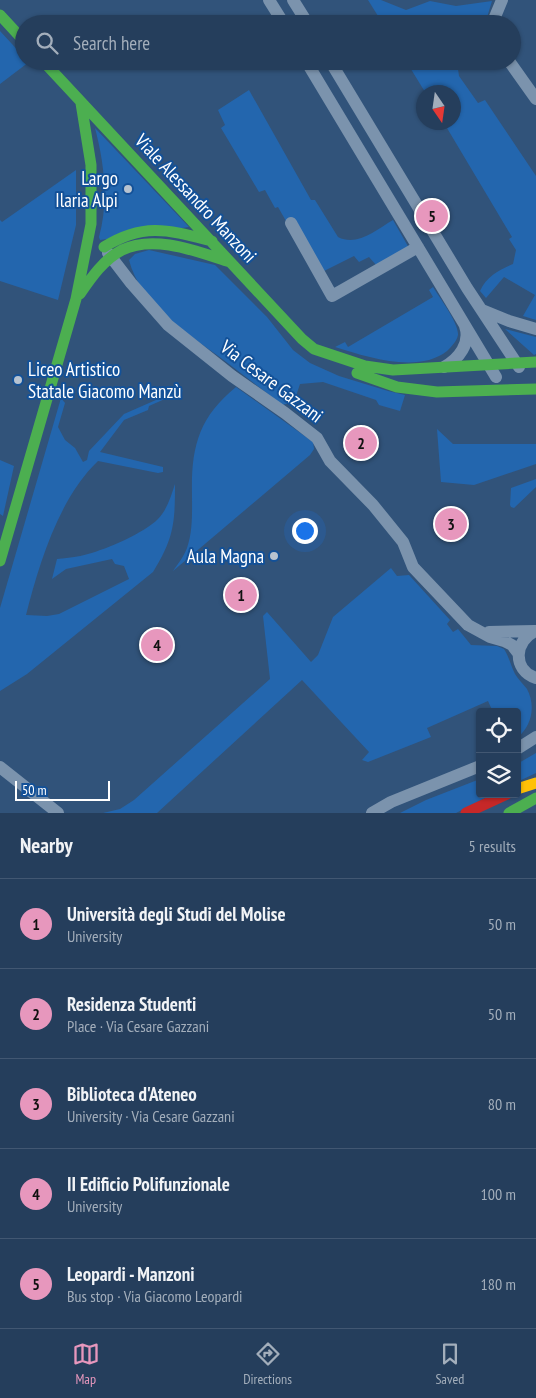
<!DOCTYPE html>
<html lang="en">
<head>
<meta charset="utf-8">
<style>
	body { margin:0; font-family:"PT Sans Narrow",sans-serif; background:#2d4562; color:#f1f3f6 }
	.controls { position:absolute; right:15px; bottom:15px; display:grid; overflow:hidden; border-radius:5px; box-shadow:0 1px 4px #0004 }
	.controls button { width:45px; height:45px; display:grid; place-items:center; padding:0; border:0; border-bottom:1px solid #425772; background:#253e5c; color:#f1f3f6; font:25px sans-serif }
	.compass { position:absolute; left:416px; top:85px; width:45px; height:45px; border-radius:50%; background:#253e5c; box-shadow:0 1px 4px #0004; rotate:167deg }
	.scale { position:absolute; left:15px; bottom:12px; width:95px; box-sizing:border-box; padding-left:5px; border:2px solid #fff; border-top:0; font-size:14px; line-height:18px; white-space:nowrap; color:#fff; -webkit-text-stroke:4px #135198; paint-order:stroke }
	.you { position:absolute; left:304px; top:530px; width:18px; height:18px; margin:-12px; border:4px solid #fff; border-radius:50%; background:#1a73e8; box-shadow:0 0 0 8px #1a73e833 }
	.badge { display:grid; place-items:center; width:32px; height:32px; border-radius:50%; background:#e797bd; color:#111; font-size:16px; font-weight:700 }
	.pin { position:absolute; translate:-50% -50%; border:2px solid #fff; box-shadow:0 1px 5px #0006 }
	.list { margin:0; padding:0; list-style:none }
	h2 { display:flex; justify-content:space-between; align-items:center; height:65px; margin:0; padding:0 20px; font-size:21px }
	h2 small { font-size:16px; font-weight:400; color:#a3aebb }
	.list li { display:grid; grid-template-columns:32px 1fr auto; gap:15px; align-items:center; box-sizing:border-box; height:90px; padding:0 20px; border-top:1px solid #425772 }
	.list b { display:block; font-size:19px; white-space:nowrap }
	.list p { margin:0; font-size:16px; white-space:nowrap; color:#a3aebb }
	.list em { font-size:16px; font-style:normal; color:#a3aebb }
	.icon { flex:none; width:28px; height:28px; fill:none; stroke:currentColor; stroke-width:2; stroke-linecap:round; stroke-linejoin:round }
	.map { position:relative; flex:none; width:536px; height:813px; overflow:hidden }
	.search { position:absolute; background:#253e5c; box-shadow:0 1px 4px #0004; left:15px; right:15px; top:15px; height:55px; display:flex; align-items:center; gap:12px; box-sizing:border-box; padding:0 18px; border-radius:28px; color:#a3aebb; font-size:19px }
	.sheet { height:515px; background:#253e5c }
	nav { display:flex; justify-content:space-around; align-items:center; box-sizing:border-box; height:70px; border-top:1px solid #425772; background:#253e5c; font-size:14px; color:#a3aebb }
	nav a { display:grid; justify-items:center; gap:2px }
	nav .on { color:#e797bd }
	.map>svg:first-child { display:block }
	.green { fill:#2366ae }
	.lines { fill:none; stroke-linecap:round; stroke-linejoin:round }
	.street { stroke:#7b93ad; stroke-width:12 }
	.fast { stroke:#4caf50; stroke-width:11 }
	.slow { stroke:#ffc107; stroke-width:11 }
	.jam { stroke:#c62828; stroke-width:11 }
	.poi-dot { fill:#b7c3d0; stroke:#135198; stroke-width:2 }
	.labels { text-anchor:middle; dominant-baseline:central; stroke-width:4; stroke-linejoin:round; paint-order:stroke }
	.poi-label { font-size:19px; fill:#fff; stroke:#135198; text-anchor:end }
	.street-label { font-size:19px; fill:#fff; stroke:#135198 }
</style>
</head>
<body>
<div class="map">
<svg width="536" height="813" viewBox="0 0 536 813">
	<rect width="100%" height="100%" fill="#31537a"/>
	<path class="green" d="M368,0H381L406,10L430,1L456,6L492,1L485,24H383Z
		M0,31L24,57V61L29,62L0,84Z
		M406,61H469L458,69L459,76L478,103L485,100L536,176V320L523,316L535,295L504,277L486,298L480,291C487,276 499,270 513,264L516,250L509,239L512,237L444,123L454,122V92H437L436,90L431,92H425Z
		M249,90L311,200H315L338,237C357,247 376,230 393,220L409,248L377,266L369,257L359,262L354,256L324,271L286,221L278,207L275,208L265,190L259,192L221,128L225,125L218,110Z
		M95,128L189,227L100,240L99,237C109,201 104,162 95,128Z
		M76,170V225L58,300L0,281V220L2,222Z
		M149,250L215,265L267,317L293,350L310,363L339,376L388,391L405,395L400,411L379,405L376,400L323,382L300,384L294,402L282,405C262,389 242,374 221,358C187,333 140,304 129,260L135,254Z
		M433,287C439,297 459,323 458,335C457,341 451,347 447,351C418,374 367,357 335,347L345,342L348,347L433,297L429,290Z
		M505,329L536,337V354L534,355Z
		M236,387L313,442L314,449L310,455L173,571C178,564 184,556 187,548C193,531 192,512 192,495C191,448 198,418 236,387Z
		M181,389L183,391L149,406L148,410L124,420L100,452L163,467V472L158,473L98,461C59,498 39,564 26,615L47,616L59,614L129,579L124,566L115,564L112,559L66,569L52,579L57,559C67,558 78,557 88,554C107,549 144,533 158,519C167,510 171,496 175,484C175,523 174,538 153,572L27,674L0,691V608L61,398L65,403L58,427L65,440L75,448L83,462L87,460L89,451L124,414Z
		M437,429L453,444H536V464L474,485L441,482Z
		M0,460L14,466L3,516L0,514Z
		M536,479V487L514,508L511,507L510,505L511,488Z
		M391,568L397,576L409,575L450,620L447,624L453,632L458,629L471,645L497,646L504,649C509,657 511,666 515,674C518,679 523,684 527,689C536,706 532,726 517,738V712H493L488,701L427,728L431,737L368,762L362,760L369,752L302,680L157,813H103L120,809L134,800L270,679L263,616L267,612L311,662L318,655L333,617Z
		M536,753V773L517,782V764Z
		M480,779V794H493L456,813H400L426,800Z"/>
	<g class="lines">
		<path class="street" d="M269,0L284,24
			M293,0L308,24
			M492,24L502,0
			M306,61L496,377
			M330,61L467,288L519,367
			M509,61L536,99
			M291,223L332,296L418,247
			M108,253L131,283L168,325L232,376L285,413L317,438L330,461L373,505L403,542L413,567L468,625L490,637L504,641L512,645L518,653
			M482,310L509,321L536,329
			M444,367C459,359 471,343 465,326
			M536,631C514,640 512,670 536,678
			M489,632L535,631
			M517,749L536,737
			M0,767L58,813
			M372,813L391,802L480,766"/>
		<path class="fast" d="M0,15L24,41
			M43,61L302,339L314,349L365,366L393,370L536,362
			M104,247C144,222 169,230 212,241
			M80,294C91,278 104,259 122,250C155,234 198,252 230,262
			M357,373L397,387L437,392L536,389
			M0,561L76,299L91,224V165L81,103
			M509,813L536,798"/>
		<path class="slow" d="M517,789L536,783"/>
		<path class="jam" d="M466,813L507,794"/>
	</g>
	<g class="poi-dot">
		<circle cx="128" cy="189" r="5"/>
		<circle cx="18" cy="380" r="5"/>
		<circle cx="274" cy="556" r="5"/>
	</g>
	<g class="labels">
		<g class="poi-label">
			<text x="118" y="178">Largo<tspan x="118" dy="22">Ilaria Alpi</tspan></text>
			<text x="28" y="369" text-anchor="start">Liceo Artistico<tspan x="28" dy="22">Statale Giacomo Manzù</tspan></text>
			<text x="264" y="556">Aula Magna</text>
		</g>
		<g class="street-label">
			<text transform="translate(196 198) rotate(47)">Viale Alessandro Manzoni</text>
			<text transform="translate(272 381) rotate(37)">Via Cesare Gazzani</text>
		</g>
	</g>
</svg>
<div class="controls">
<button><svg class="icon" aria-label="locate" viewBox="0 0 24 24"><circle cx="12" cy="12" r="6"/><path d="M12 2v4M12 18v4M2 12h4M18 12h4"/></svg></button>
<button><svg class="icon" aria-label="layers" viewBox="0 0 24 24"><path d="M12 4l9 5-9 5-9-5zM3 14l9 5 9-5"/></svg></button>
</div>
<svg class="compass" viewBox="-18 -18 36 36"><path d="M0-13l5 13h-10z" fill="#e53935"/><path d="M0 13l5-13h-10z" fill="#a3aebb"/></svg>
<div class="scale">50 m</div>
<div class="you"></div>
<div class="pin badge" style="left:241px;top:595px">1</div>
<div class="pin badge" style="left:361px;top:443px">2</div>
<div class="pin badge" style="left:451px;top:524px">3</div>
<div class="pin badge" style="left:157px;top:645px">4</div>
<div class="pin badge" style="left:432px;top:216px">5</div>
<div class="search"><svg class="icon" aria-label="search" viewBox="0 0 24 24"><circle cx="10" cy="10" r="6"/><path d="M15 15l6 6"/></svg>Search here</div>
</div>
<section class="sheet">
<h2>Nearby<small>5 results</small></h2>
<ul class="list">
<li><span class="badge">1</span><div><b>Università degli Studi del Molise</b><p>University</p></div><em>50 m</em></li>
<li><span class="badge">2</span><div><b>Residenza Studenti</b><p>Place · Via Cesare Gazzani</p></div><em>50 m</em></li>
<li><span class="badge">3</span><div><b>Biblioteca d'Ateneo</b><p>University · Via Cesare Gazzani</p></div><em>80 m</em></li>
<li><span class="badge">4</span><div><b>II Edificio Polifunzionale</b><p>University</p></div><em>100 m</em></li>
<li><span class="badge">5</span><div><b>Leopardi - Manzoni</b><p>Bus stop · Via Giacomo Leopardi</p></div><em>180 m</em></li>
</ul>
</section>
<nav>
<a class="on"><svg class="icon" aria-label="map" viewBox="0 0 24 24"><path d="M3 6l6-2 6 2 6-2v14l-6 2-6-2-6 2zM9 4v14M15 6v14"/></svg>Map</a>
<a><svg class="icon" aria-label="directions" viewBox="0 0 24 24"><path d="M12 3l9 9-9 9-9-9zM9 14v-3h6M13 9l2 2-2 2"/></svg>Directions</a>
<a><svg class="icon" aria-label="saved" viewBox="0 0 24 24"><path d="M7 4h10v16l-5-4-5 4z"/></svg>Saved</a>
</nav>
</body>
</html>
